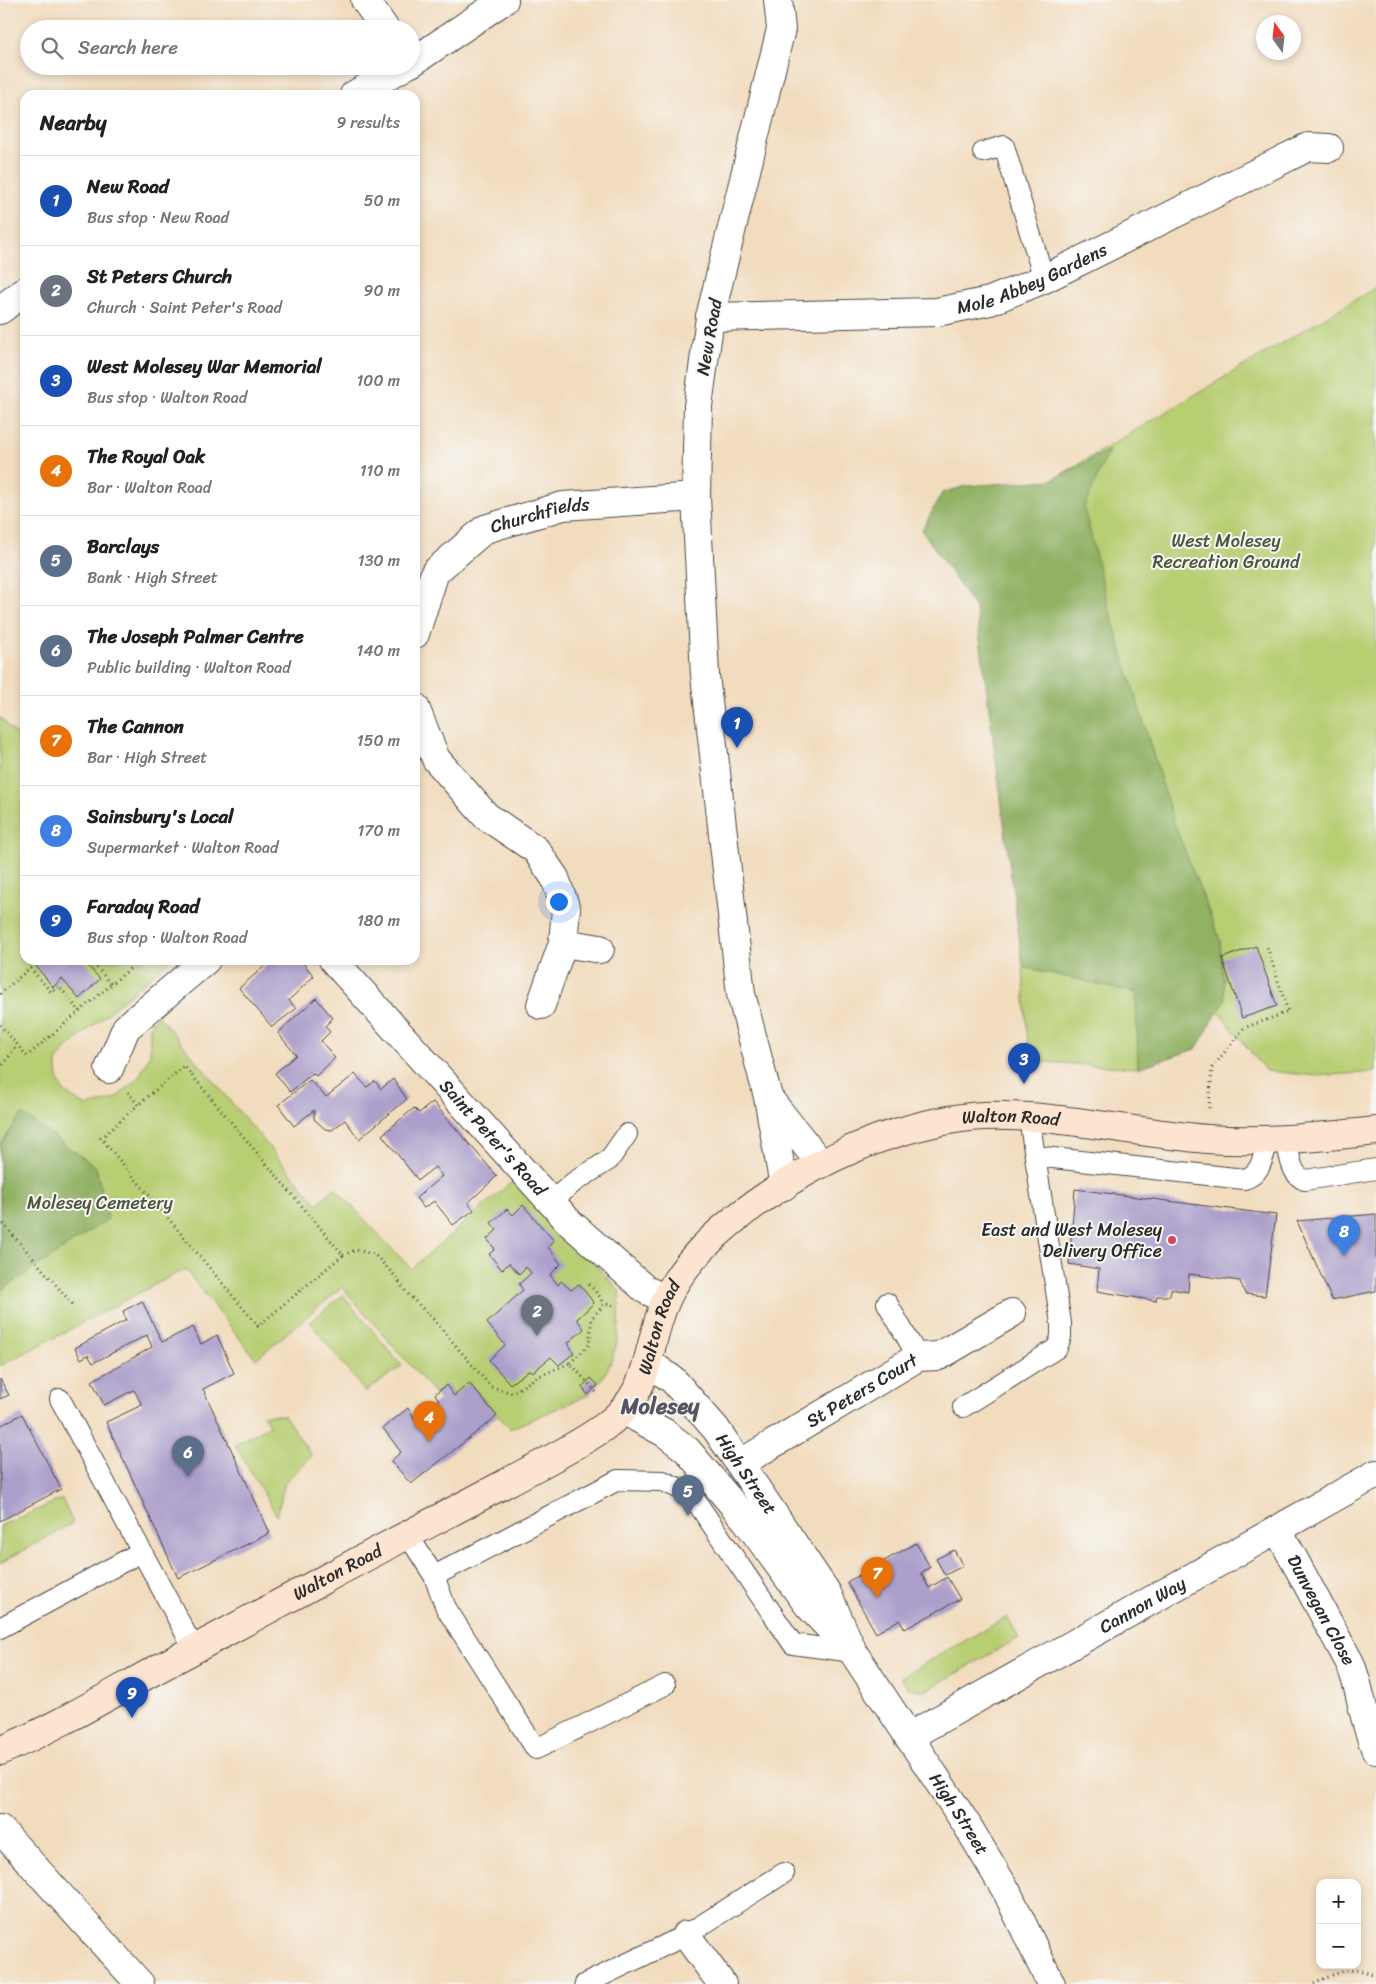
<!DOCTYPE html>
<html lang="en">
<head>
<meta charset="utf-8">
<style>
	body { margin:0; font-family:Sriracha,sans-serif; background:#f2f2f2; color:#202124 }
	.controls { position:absolute; right:15px; bottom:15px; display:grid; overflow:hidden; border-radius:10px; box-shadow:0 2px 8px #0003 }
	.controls button { width:45px; height:45px; display:grid; place-items:center; padding:0; border:0; border-bottom:1px solid #e0e0e0; background:#fff; color:#202124; font:25px sans-serif }
	.compass { position:absolute; left:1256px; top:15px; width:45px; height:45px; border-radius:50%; background:#fff; box-shadow:0 2px 8px #0003; rotate:345deg }
	.you { position:absolute; left:558px; top:901px; width:18px; height:18px; margin:-12px; border:4px solid #fff; border-radius:50%; background:#1a73e8; box-shadow:0 0 0 8px #1a73e833 }
	.badge { display:grid; place-items:center; width:32px; height:32px; border-radius:50%; background:#d93025; color:#fff; font-size:16px; font-weight:700 }
	.pin { position:absolute; translate:-50% -41px; filter:drop-shadow(0 1px 2px #0008) }
	.pin::after { content:''; position:absolute; top:26px; width:18px; height:15px; background:inherit; clip-path:polygon(0 0,100% 0,50% 100%) }
	.list { margin:0; padding:0; list-style:none }
	h2 { display:flex; justify-content:space-between; align-items:center; height:65px; margin:0; padding:0 20px; font-size:21px }
	h2 small { font-size:16px; font-weight:400; color:#757577 }
	.list li { display:grid; grid-template-columns:32px 1fr auto; gap:15px; align-items:center; box-sizing:border-box; height:90px; padding:0 20px; border-top:1px solid #e0e0e0 }
	.list b { display:block; font-size:19px; white-space:nowrap }
	.list p { margin:0; font-size:16px; white-space:nowrap; color:#757577 }
	.list em { font-size:16px; font-style:normal; color:#757577 }
	.icon { flex:none; width:28px; height:28px; fill:none; stroke:currentColor; stroke-width:2; stroke-linecap:round; stroke-linejoin:round }
	.map { position:relative; flex:none; width:1376px; height:1984px; overflow:hidden }
	.search { position:absolute; background:#fff; box-shadow:0 2px 8px #0003; left:20px; top:20px; width:400px; height:55px; display:flex; align-items:center; gap:12px; box-sizing:border-box; padding:0 18px; border-radius:28px; color:#757577; font-size:19px }
	.panel { position:absolute; background:#fff; box-shadow:0 2px 8px #0003; left:20px; top:90px; width:400px; height:875px; border-radius:15px }
	.map>svg:first-child { display:block }
	.green { fill:#b7ce72; stroke:#717c4e }
	.forest { fill:#91b164; stroke:#5e6e48 }
	.building { fill:#ac9fcb }
	.lines { fill:none; stroke-linecap:round; stroke-linejoin:round }
	.service-casing { stroke:#494641; stroke-width:22 }
	.minor-casing { stroke:#494641; stroke-width:30 }
	.secondary-casing { stroke:#494641; stroke-width:30 }
	.path { stroke:#494641; stroke-width:3; stroke-dasharray:1 4; stroke-linecap:butt }
	.service { stroke:#fff; stroke-width:20 }
	.minor { stroke:#fff; stroke-width:28 }
	.secondary { stroke:#fde4d1; stroke-width:28 }
	.poi-dot { fill:#d1495b; stroke:#f6f6f2; stroke-width:2 }
	.labels { text-anchor:middle; dominant-baseline:central; stroke-width:4; stroke-linejoin:round; paint-order:stroke }
	.street-label { font-size:18px; fill:#2b2b2b; stroke:#f6f6f2 }
	.park-label { font-size:18px; fill:#4e543d; stroke:#f6f6f2 }
	.poi-label { font-size:18px; fill:#2b2b2b; stroke:#f6f6f2; text-anchor:end }
	.district-label { font-size:22px; font-weight:bold; fill:#585463; stroke:#f6f6f2 }
</style>
</head>
<body>
<div class="map">
<svg width="1376" height="1984" viewBox="0 0 1376 1984">
	<rect width="100%" height="100%" fill="#f6f6f2"/>
	<filter id="ink" filterUnits="userSpaceOnUse"><feTurbulence type="fractalNoise" baseFrequency=".02" numOctaves="2"/><feDisplacementMap in="SourceGraphic" scale="10" xChannelSelector="R" yChannelSelector="G"/><feConvolveMatrix kernelMatrix="1 2 1 2 8 2 1 2 1" color-interpolation-filters="sRGB"/></filter>
	<filter id="wash" filterUnits="userSpaceOnUse"><feTurbulence type="fractalNoise" baseFrequency=".0096" numOctaves="4" result="noise"/><feDisplacementMap in="SourceGraphic" scale="20" xChannelSelector="R" yChannelSelector="G"/><feGaussianBlur stdDeviation="1.12" result="paint"/><feColorMatrix in="noise" values="0 0 0 0 0 0 0 0 0 0 0 0 0 0 0 0 0 1.4 0 .05"/><feComposite in="paint" operator="in"/></filter>
	<g filter="url(#wash)">
		<rect width="100%" height="100%" fill="#f2dcbe"/>
		<path class="green" d="M1376,287V1072L1318,1076L1266,1071L1216,1009L1052,480Z
			M0,717L25,745V960H170L68,1047L57,1060C57,1090 62,1092 87,1106L115,1099L139,1077L150,1054V1026L157,1014L317,1204L335,1188L411,1269L515,1179L619,1290C621,1331 619,1364 588,1395L510,1429L469,1383L454,1396L446,1385L435,1394L342,1287L256,1359L185,1269L0,1366Z
			M1023,967L1137,993L1138,1068L1029,1061Z
			M343,1295L402,1366L365,1392L310,1322Z
			M263,1415H284L312,1456L285,1482L277,1516L235,1445L270,1425Z
			M62,1499L73,1523L0,1563V1526Z
			M1007,1617L1019,1638L925,1691L907,1688L901,1677Z"/>
		<path class="forest" d="M1109,450L1084,508L1108,605L1174,823L1220,940L1225,1000L1196,1049L1138,1068L1136,993L1023,967L976,609L922,530L942,493L966,486L1052,480Z
			M22,1114L96,1167L108,1219L0,1291V1145Z"/>
		<g id="blocks">
			<path class="building" d="M1256,946L1277,1006L1242,1018L1222,958Z
				M41,960H83L100,979L79,999L62,979L53,987L35,965Z
				M272,960H300L314,976L289,1000L296,1009L272,1027L239,988Z
				M316,998L333,1018L325,1026L330,1032L321,1041L335,1058L316,1076L313,1073L290,1092L275,1073L296,1055L278,1033Z
				M355,1074L367,1087L375,1081L381,1089L393,1079L407,1099L359,1139L345,1120L332,1130L325,1129L314,1119V1110L294,1126L278,1105L310,1080L326,1097Z
				M433,1102L497,1176L468,1203L474,1210L453,1225L434,1201L424,1208L416,1198L442,1176L435,1167L418,1180L382,1135L414,1108L419,1113Z
				M1075,1189L1276,1215L1265,1296L1245,1294L1240,1281L1189,1274L1188,1292L1171,1289L1170,1296H1157L1156,1301L1097,1291L1099,1269L1069,1264Z
				M523,1205L554,1241L548,1247L561,1264L550,1275L558,1285L561,1281L571,1290L579,1284L594,1303L577,1319L584,1329L568,1343L574,1353L559,1365L551,1357L533,1372L529,1370L510,1384L489,1360L505,1345L487,1323L523,1290L519,1284L531,1273L526,1267L519,1274L509,1263L502,1270L489,1254L495,1249L487,1239L497,1230L491,1223L507,1209L513,1215Z
				M1376,1214V1291L1332,1300L1297,1221Z
				M142,1301L162,1342L193,1327L201,1344L217,1335L234,1373L203,1389L270,1533L178,1578L106,1422L142,1405L134,1390L104,1405L92,1381L152,1347L147,1335L93,1363L88,1355L81,1359L75,1348L126,1320L123,1311Z
				M591,1378L598,1385L588,1395L582,1387Z
				M0,1379L9,1395L0,1399Z
				M469,1383L497,1416L411,1484L391,1461L401,1452L383,1428L408,1408L415,1419L439,1400L435,1394L446,1385L454,1396Z
				M22,1414L61,1489L0,1521V1426Z
				M916,1543L930,1567L921,1573L929,1588L947,1577L960,1599L905,1629L899,1620L876,1633L847,1582Z
				M954,1550L963,1566L945,1575L936,1559Z"/>
		</g>
	</g>
	<g filter="url(#ink)">
		<use href="#blocks" fill-opacity="0" stroke="#494641" stroke-width="1"/>
		<g class="lines">
			<defs>
				<path id="service" d="M983,152L1004,146L1044,279
					M1286,1140C1290,1154 1290,1175 1305,1180L1376,1169
					M1035,1156L1244,1179C1261,1175 1263,1157 1268,1141
					M551,1202L574,1182L609,1160L627,1134
					M887,1303L918,1357
					M60,1399L194,1649
					M963,1407L1057,1348L1061,1337V1323L1029,1118
					M408,1535L434,1576L618,1480L663,1481L691,1494L793,1644L853,1652
					M434,1576L446,1608L536,1749L665,1685
					M0,1628L141,1552
					M585,1984L686,1935L784,1873"/>
				<g id="minor">
					<path d="M365,0L385,29"/>
					<path d="M778,0L781,29L710,317L698,406L696,497L705,675L741,994L768,1097L784,1186"/>
					<path d="M411,63L504,0"/>
					<path d="M354,95L405,66"/>
					<path d="M0,310L25,291"/>
					<path id="s1" d="M710,317L937,312L990,301L1044,279L1308,147L1329,148"/>
					<path id="s2" d="M415,634L435,572L485,529L563,506L696,497"/>
					<path d="M415,707L436,759L486,816L536,850L555,878L566,909L563,943L541,1005"/>
					<path d="M563,943L600,949"/>
					<path id="s3" d="M333,960L570,1223L646,1290L666,1299"/>
					<path d="M109,1069L126,1028L206,960"/>
					<path d="M770,1100L821,1164"/>
					<path id="s4" d="M648,1362L673,1380L716,1429L827,1593L853,1652L967,1825L1007,1892L1051,1984"/>
					<path d="M623,1410L665,1433L687,1450L746,1520L808,1605L838,1637"/>
					<path id="s5" d="M741,1463L918,1357L939,1356L1012,1313"/>
					<path id="s6" d="M1278,1530L1350,1663C1362,1692 1363,1722 1376,1750"/>
					<path id="s7" d="M908,1737L1376,1474"/>
					<path d="M0,1829L140,1984"/>
					<path d="M686,1935L722,1984"/>
				</g>
				<g id="secondary">
					<path id="s8" d="M0,1751C52,1729 101,1700 150,1673C207,1642 264,1612 321,1581C382,1548 444,1516 506,1483C539,1465 573,1449 604,1427C654,1391 644,1350 666,1300C698,1226 821,1155 896,1133C931,1122 970,1114 1007,1116C1074,1118 1140,1133 1207,1139C1264,1143 1320,1137 1376,1131"/>
				</g>
			</defs>
			<use href="#service" class="service-casing"/>
			<use href="#minor" class="minor-casing"/>
			<use href="#secondary" class="secondary-casing"/>
			<path class="path" d="M90,960L112,985
				M30,968L51,992L59,986L80,1012
				M0,994L39,960
				M0,1025L27,1056L140,960
				M0,1069L17,1045
				M128,1092L138,1105L101,1138L258,1326L343,1255L184,1066L138,1105
				M1209,1108L1212,1068L1244,1028L1288,1012L1267,946
				M0,1220L75,1307
				M343,1255L356,1250L374,1254L395,1276L406,1292L433,1319L491,1387L512,1393L537,1377L570,1363L597,1393
				M602,1303L616,1306
				M570,1363L589,1345L592,1318L603,1306L601,1298L589,1284
				M1314,1984C1335,1973 1354,1964 1376,1976"/>
			<use href="#service" class="service"/>
			<use href="#minor" class="minor"/>
			<use href="#secondary" class="secondary"/>
		</g>
	</g>
	<circle class="poi-dot" cx="1172" cy="1240" r="5"/>
	<g class="labels">
		<g class="street-label">
			<text stroke="none"><textPath href="#s1" startOffset="328">Mole Abbey Gardens</textPath></text>
			<text transform="translate(709 337) rotate(-80)">New Road</text>
			<text stroke="none"><textPath href="#s2" startOffset="188">Churchfields</textPath></text>
			<text stroke="none"><textPath href="#s8" startOffset="1238">Walton Road</textPath></text>
			<text stroke="none"><textPath href="#s3" startOffset="239">Saint Peter's Road</textPath></text>
			<text stroke="none"><textPath href="#s8" startOffset="802">Walton Road</textPath></text>
			<text stroke="none"><textPath href="#s5" startOffset="141">St Peters Court</textPath></text>
			<text stroke="none"><textPath href="#s4" startOffset="150">High Street</textPath></text>
			<text stroke="none"><textPath href="#s8" startOffset="382">Walton Road</textPath></text>
			<text stroke="none"><textPath href="#s7" startOffset="269">Cannon Way</textPath></text>
			<text stroke="none"><textPath href="#s6" startOffset="91">Dunvegan Close</textPath></text>
			<text stroke="none"><textPath href="#s4" startOffset="552">High Street</textPath></text>
		</g>
		<g class="park-label">
			<text x="1226" y="541">West Molesey<tspan x="1226" dy="21">Recreation Ground</tspan></text>
			<text x="100" y="1203">Molesey Cemetery</text>
		</g>
		<g class="poi-label">
			<text x="1162" y="1230">East and West Molesey<tspan x="1162" dy="21">Delivery Office</tspan></text>
		</g>
		<g class="district-label">
			<text x="660" y="1406">Molesey</text>
		</g>
	</g>
</svg>
<div class="controls">
<button>+</button>
<button>−</button>
</div>
<svg class="compass" viewBox="-18 -18 36 36"><path d="M0-13l5 13h-10z" fill="#e53935"/><path d="M0 13l5-13h-10z" fill="#757577"/></svg>
<div class="you"></div>
<div class="pin badge" style="left:737px;top:748px;background:#1a4fb4">1</div>
<div class="pin badge" style="left:537px;top:1336px;background:#6b7280">2</div>
<div class="pin badge" style="left:1024px;top:1084px;background:#1a4fb4">3</div>
<div class="pin badge" style="left:429px;top:1442px;background:#e8710a">4</div>
<div class="pin badge" style="left:688px;top:1516px;background:#5c6f8a">5</div>
<div class="pin badge" style="left:188px;top:1477px;background:#5c6f8a">6</div>
<div class="pin badge" style="left:877px;top:1598px;background:#e8710a">7</div>
<div class="pin badge" style="left:1344px;top:1256px;background:#3f7fe0">8</div>
<div class="pin badge" style="left:132px;top:1718px;background:#1a4fb4">9</div>
<div class="search"><svg class="icon" aria-label="search" viewBox="0 0 24 24"><circle cx="10" cy="10" r="6"/><path d="M15 15l6 6"/></svg>Search here</div>
<section class="panel">
<h2>Nearby<small>9 results</small></h2>
<ul class="list">
<li><span class="badge" style="background:#1a4fb4">1</span><div><b>New Road</b><p>Bus stop · New Road</p></div><em>50 m</em></li>
<li><span class="badge" style="background:#6b7280">2</span><div><b>St Peters Church</b><p>Church · Saint Peter's Road</p></div><em>90 m</em></li>
<li><span class="badge" style="background:#1a4fb4">3</span><div><b>West Molesey War Memorial</b><p>Bus stop · Walton Road</p></div><em>100 m</em></li>
<li><span class="badge" style="background:#e8710a">4</span><div><b>The Royal Oak</b><p>Bar · Walton Road</p></div><em>110 m</em></li>
<li><span class="badge" style="background:#5c6f8a">5</span><div><b>Barclays</b><p>Bank · High Street</p></div><em>130 m</em></li>
<li><span class="badge" style="background:#5c6f8a">6</span><div><b>The Joseph Palmer Centre</b><p>Public building · Walton Road</p></div><em>140 m</em></li>
<li><span class="badge" style="background:#e8710a">7</span><div><b>The Cannon</b><p>Bar · High Street</p></div><em>150 m</em></li>
<li><span class="badge" style="background:#3f7fe0">8</span><div><b>Sainsbury's Local</b><p>Supermarket · Walton Road</p></div><em>170 m</em></li>
<li><span class="badge" style="background:#1a4fb4">9</span><div><b>Faraday Road</b><p>Bus stop · Walton Road</p></div><em>180 m</em></li>
</ul>
</section>
</div>
</body>
</html>
